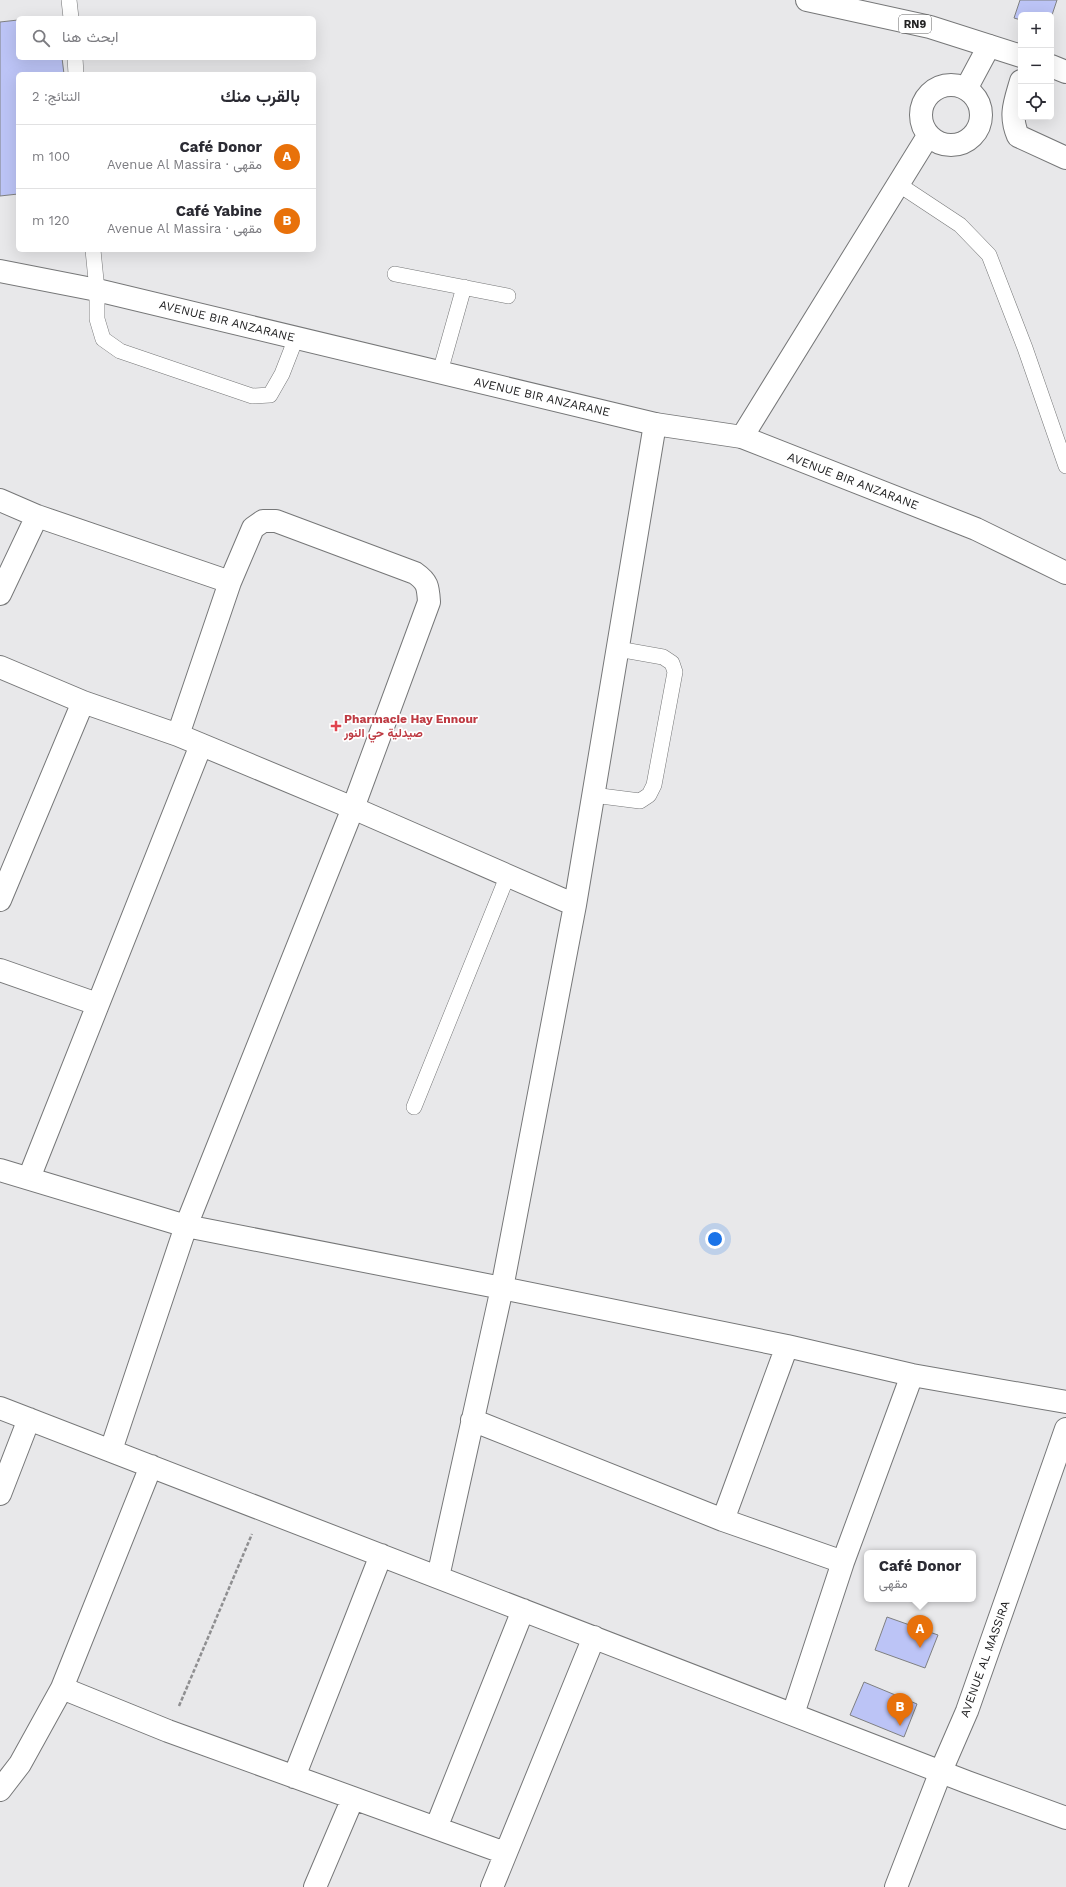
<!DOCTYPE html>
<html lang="ar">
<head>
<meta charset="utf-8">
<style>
	body { margin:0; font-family:"Work Sans",Vazirmatn,sans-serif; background:#f7f7f7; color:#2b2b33; direction:rtl }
	.controls { position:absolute; right:12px; top:12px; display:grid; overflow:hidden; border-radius:6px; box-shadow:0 4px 16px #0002 }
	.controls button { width:36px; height:36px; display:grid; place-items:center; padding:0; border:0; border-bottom:1px solid #e1e1e2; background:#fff; color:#2b2b33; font:20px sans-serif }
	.you { position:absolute; left:715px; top:1239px; width:14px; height:14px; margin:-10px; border:3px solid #fff; border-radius:50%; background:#1a73e8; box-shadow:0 0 0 6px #1a73e833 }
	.badge { display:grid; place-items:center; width:26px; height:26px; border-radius:50%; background:#1a73e8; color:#fff; font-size:13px; font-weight:700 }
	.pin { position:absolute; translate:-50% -33px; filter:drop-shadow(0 1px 2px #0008) }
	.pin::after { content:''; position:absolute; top:21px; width:14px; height:12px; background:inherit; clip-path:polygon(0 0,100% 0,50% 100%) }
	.popup { position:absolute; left:864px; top:1550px; width:112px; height:52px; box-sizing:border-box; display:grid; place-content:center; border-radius:6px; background:#fff; filter:drop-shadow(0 1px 3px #0005); font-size:13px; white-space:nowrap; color:#7c7c81 }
	.popup b { font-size:15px; color:#2b2b33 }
	.popup::after { content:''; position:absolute; left:50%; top:100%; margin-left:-8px; border:8px solid transparent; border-top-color:#fff }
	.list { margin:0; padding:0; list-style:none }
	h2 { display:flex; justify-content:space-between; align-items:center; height:52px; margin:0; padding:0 16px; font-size:17px }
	h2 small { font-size:13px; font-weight:400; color:#7c7c81 }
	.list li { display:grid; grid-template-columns:26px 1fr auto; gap:12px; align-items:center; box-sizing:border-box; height:64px; padding:0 16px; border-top:1px solid #e1e1e2 }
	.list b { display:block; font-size:15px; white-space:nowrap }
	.list p { margin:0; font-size:13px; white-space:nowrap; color:#7c7c81 }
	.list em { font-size:13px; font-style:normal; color:#7c7c81 }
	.icon { flex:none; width:22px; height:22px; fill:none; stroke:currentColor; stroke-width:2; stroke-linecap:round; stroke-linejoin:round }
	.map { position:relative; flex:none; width:1066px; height:1887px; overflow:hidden; direction:ltr }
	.search { position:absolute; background:#fff; box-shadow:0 4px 16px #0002; left:16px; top:16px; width:300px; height:44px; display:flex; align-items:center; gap:10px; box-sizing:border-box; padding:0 14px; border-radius:6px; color:#7c7c81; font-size:15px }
	.panel { position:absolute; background:#fff; box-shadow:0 4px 16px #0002; left:16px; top:72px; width:300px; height:180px; border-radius:6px; direction:rtl }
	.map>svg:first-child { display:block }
	.building { fill:#bcc4f6; stroke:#7f8081 }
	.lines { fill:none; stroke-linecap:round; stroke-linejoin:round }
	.service-casing { stroke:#767778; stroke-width:16 }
	.minor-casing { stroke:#767778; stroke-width:24 }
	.tertiary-casing { stroke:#767778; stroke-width:24 }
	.primary-casing { stroke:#767778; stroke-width:24 }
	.path { stroke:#8f8f91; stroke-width:2.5; stroke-dasharray:4 2; stroke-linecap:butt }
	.service { stroke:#fff; stroke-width:15 }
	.minor { stroke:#fff; stroke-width:22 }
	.tertiary { stroke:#fff; stroke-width:22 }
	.primary { stroke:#fff; stroke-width:22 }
	.health-dot { fill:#e0444e; stroke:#fff; stroke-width:1.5 }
	.labels { text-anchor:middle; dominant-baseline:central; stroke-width:3.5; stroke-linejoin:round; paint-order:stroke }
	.shield { fill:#fff; stroke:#646465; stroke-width:1 }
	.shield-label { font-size:11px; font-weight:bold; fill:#222223 }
	.street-label { font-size:12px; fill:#222223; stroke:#fff }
	.health-label { font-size:12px; font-weight:bold; fill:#be3a42; stroke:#fff; text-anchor:start }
</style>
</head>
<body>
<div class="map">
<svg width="1066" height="1887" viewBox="0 0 1066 1887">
	<rect width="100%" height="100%" fill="#e8e8ea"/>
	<path class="building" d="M1020,0H1057L1051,18V15H1021V20L1014,18Z
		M18,20V58H62L64,74H18V194L0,196V22Z
		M887,1617L938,1635L925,1668L875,1650Z
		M864,1682L917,1704L904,1737L850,1715Z"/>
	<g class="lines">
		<defs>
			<path id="service" d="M69,0L71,18
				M75,58L76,74
				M898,184L960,225L989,255L1025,348L1066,466
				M93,250L97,290V319L103,339L120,351L252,396L270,395L282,374L296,338
				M395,274L508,296
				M440,372L464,287
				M593,795L640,801L649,795L654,785L675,672L672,663L663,657L618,649
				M414,1107L507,877"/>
			<path id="minor" d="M1021,81C1015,102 1009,115 1018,136L1066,158
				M921 115a30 30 0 1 1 60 0a30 30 0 1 1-60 0Z
				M966,89L989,46
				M742,437L928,136
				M0,500L37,516L230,582
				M0,594L37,516
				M0,667L83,702L178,735L353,808L575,905
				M0,900L83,702
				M0,970L97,1004
				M0,1170L186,1226L502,1288L787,1346L912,1375L1066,1402
				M29,1178L201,745
				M0,1408L967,1782L1066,1818
				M472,1420L723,1520L843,1562
				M111,1450L186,1226L353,808L429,602C428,587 428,582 415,573L276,521H263L253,528L230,582L178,735
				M0,1494L29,1419
				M723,1520L787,1346
				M438,1577L502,1288L575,905L655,424
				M62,1688L168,1731L505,1853
				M793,1714L843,1562L912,1375
				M294,1777L381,1555
				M0,1790L20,1764L62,1688L151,1466
				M436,1828L523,1610
				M315,1887L353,1798
				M492,1887L594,1637"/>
			<path id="tertiary" d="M0,271L97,290L655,424L742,437L976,529L1066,573
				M896,1887L941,1771L967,1711L1066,1429"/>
			<path id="primary" d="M807,0L930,27L1021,56
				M1051,66L1066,72"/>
		</defs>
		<use href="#service" class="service-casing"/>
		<use href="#minor" class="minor-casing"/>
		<use href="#tertiary" class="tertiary-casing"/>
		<use href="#primary" class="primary-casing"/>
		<path class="path" d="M179,1706L252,1534"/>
		<use href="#service" class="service"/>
		<use href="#minor" class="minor"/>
		<use href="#tertiary" class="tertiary"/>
		<use href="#primary" class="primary"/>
	</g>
	<path class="health-dot" d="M334 720h4v4h4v4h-4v4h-4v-4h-4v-4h4z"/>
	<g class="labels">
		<rect class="shield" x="899" y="15" width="32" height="18" rx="3"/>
		<g class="shield-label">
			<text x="915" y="24">RN9</text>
		</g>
		<g class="street-label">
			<text transform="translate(227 321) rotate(14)">AVENUE BIR ANZARANE</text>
			<text transform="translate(542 397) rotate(13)">AVENUE BIR ANZARANE</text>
			<text transform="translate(853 481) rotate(21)">AVENUE BIR ANZARANE</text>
			<text transform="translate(985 1659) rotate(-70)">AVENUE AL MASSIRA</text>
		</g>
		<g class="health-label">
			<text x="344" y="719">Pharmacie Hay Ennour<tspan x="344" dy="14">صيدلية حي النور</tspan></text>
		</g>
	</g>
</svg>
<div class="controls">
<button>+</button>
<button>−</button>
<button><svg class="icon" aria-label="locate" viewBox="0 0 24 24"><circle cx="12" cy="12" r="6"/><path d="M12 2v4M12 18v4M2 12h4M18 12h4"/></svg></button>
</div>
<div class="you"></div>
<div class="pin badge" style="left:920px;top:1648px;background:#e8710a">A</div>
<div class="popup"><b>Café Donor</b>مقهى</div>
<div class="pin badge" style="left:900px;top:1726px;background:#e8710a">B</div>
<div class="search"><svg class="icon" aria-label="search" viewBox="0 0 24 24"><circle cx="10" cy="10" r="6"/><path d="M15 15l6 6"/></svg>ابحث هنا</div>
<section class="panel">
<h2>بالقرب منك<small>النتائج: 2</small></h2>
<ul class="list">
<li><span class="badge" style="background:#e8710a">A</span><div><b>Café Donor</b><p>مقهى · Avenue Al Massira</p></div><em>100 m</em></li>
<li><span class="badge" style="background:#e8710a">B</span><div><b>Café Yabine</b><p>مقهى · Avenue Al Massira</p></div><em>120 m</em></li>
</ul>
</section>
</div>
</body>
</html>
